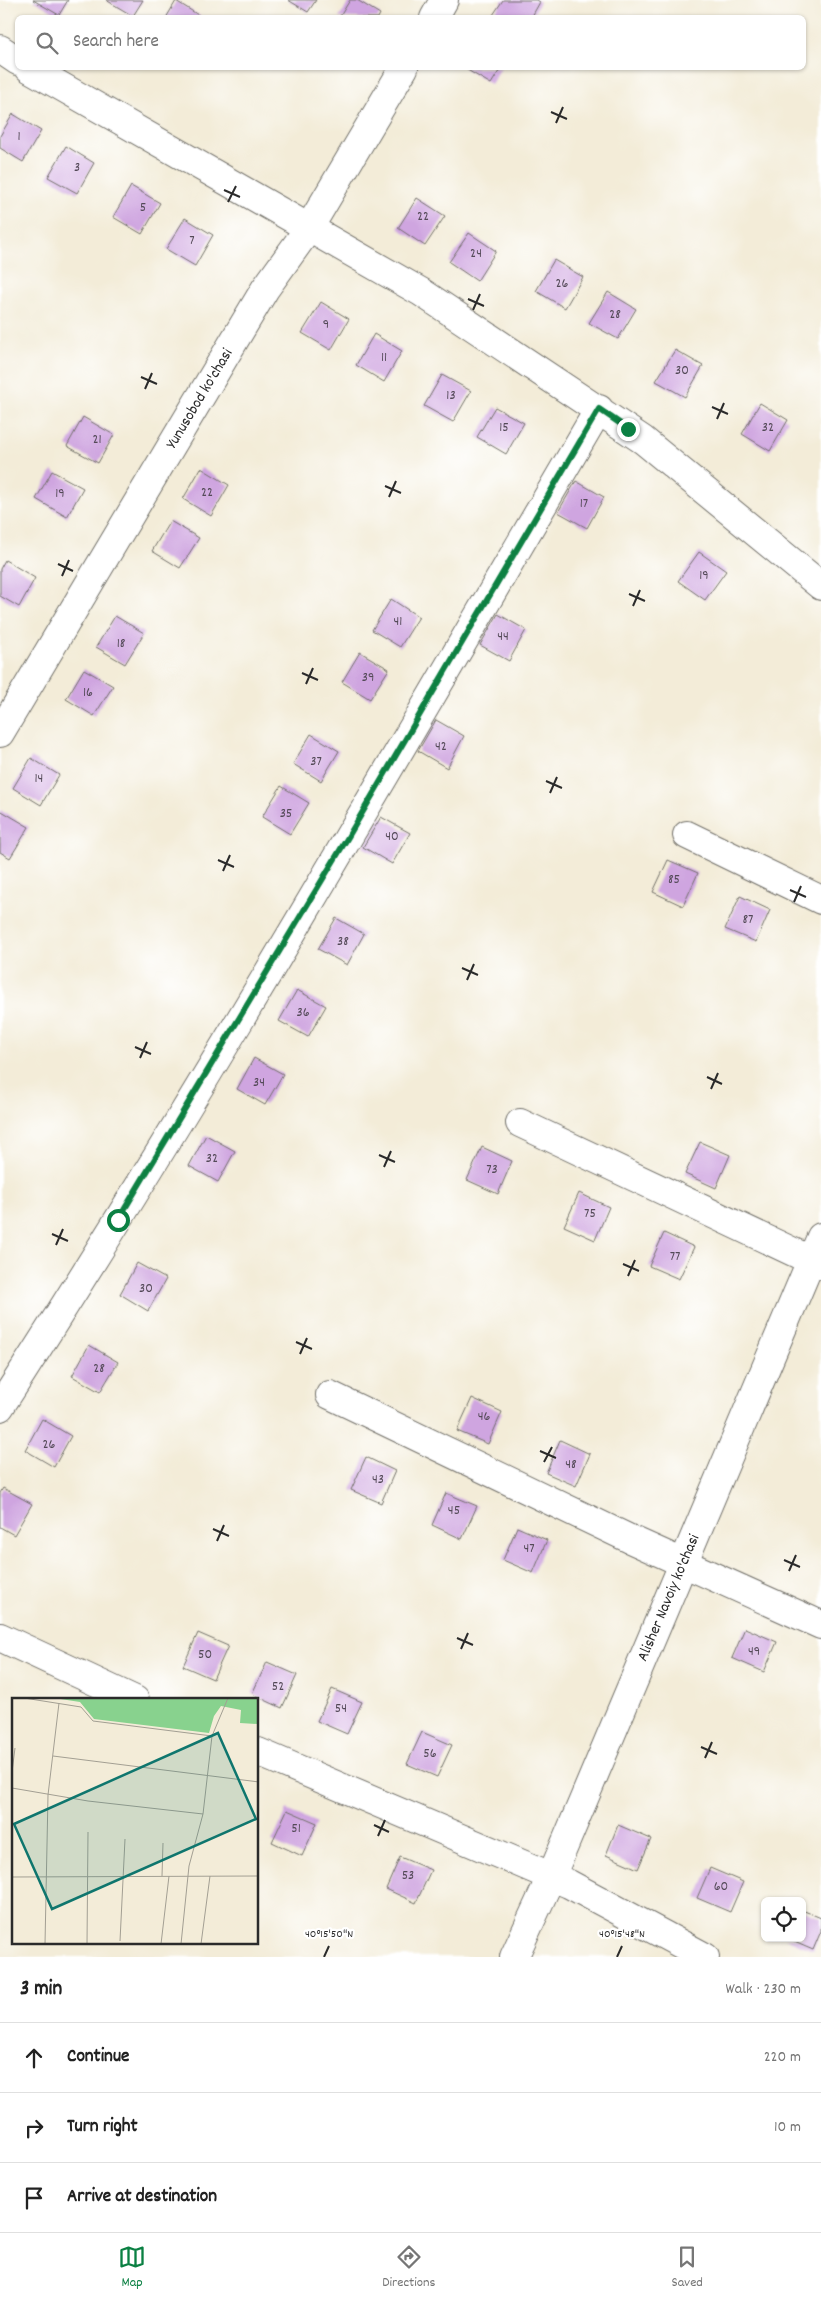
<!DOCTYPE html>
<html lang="en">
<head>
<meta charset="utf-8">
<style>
	body { margin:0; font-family:Dekko,sans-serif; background:#f2f2f2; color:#222 }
	.controls { position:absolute; right:15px; bottom:15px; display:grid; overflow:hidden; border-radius:8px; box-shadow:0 1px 4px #0004 }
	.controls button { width:45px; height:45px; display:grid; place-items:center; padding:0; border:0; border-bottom:1px solid #e0e0e0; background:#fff; color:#222; font:25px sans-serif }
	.stop { position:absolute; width:15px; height:15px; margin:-11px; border:4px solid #0b8043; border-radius:50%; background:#fff }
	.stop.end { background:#0b8043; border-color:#fff; box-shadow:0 1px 5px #0008 }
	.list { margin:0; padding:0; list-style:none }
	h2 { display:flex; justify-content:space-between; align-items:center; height:65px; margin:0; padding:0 20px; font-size:21px }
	h2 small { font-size:16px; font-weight:400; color:#767676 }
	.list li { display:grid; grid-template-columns:32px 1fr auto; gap:15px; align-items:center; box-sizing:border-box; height:70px; padding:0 20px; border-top:1px solid #e0e0e0 }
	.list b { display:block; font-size:19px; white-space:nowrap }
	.list em { font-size:16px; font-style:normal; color:#767676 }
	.icon { flex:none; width:28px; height:28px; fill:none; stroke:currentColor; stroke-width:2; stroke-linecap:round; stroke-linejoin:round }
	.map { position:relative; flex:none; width:821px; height:1957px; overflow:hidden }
	.search { position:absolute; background:#fff; box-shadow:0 1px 4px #0004; left:15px; right:15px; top:15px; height:55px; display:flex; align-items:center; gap:12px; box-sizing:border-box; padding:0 18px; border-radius:8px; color:#767676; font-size:19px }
	.sheet { height:275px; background:#fff }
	nav { display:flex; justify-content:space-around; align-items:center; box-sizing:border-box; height:70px; border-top:1px solid #e0e0e0; background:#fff; font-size:14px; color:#767676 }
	nav a { display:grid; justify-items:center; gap:2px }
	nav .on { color:#0b8043 }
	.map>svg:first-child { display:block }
	.building { fill:#cfa5e0 }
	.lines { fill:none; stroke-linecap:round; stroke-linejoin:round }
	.street-casing { stroke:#716f68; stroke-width:30 }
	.street { stroke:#fff; stroke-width:28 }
	.route { stroke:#0b8043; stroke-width:6 }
	.ticks { fill:none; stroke:#2b2b2b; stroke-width:2 }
	.labels { text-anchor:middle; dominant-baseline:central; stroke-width:4.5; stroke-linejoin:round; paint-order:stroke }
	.number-label { font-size:14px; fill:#544a58 }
	.street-label { font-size:16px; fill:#2b2b2b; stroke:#fff }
	.inset-road { fill:none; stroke:#a39f93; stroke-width:1 }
	.view { fill:#0f766e; fill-opacity:0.15; stroke:#0f766e; stroke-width:2.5 }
	.inset-edge { fill:none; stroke:#2b2b2b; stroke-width:2.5 }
	.ticks-label { font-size:12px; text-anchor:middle; fill:#2b2b2b; stroke:#fff; stroke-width:4.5; stroke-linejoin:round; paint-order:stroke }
</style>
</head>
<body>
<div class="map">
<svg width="821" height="1957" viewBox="0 0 821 1957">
	<rect width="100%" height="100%" fill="#fff"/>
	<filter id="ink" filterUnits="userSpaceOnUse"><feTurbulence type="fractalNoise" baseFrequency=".02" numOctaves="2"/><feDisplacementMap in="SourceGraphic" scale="10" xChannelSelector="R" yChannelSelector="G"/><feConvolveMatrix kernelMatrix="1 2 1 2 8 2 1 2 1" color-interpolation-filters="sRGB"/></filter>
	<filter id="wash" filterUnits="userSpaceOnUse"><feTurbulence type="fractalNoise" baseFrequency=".0096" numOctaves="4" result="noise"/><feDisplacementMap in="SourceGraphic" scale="20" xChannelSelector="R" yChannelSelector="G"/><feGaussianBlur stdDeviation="1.12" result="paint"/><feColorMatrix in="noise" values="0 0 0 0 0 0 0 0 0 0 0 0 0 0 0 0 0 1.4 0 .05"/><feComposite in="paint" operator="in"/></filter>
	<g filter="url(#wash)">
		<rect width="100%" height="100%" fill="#f3ecd8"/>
		<g id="blocks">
			<path class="building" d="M33,0H68L59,15Z
				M106,0H143L133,16Z
				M288,0H316L308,12Z
				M350,0H357L380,14L378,18H339Z
				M503,0H537L540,2L531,18H498L493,15Z
				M176,1L203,18H166Z
				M464,68H501L491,84Z
				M13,114L41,131L23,162L0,148V136Z
				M66,146L94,163L77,193L48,177Z
				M131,186L160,203L142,234L113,217Z
				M417,198L445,216L425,246L398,228Z
				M185,218L213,235L195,266L166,249Z
				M469,233L496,251L477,281L449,262Z
				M554,260L583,277L565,308L536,291Z
				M608,292L636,309L618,339L589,323Z
				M321,302L349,319L331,350L302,333Z
				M374,334L402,351L384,382L356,365Z
				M675,350L703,366L685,397L656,381Z
				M442,375L471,391L453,422L424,406Z
				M760,403L788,420L770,451L742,434Z
				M495,407L524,423L506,454L477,437Z
				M83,417L114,435L98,463L67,446Z
				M201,468L229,485L211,516L183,499Z
				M52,471L83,488L67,517L36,499Z
				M576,481L604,497L587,528L558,512Z
				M170,521L199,538L180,568L152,551Z
				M699,552L726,571L705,600L678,581Z
				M5,560L35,578L19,607L0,596V569Z
				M391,599L419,617L400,647L372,630Z
				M498,614L526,630L509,661L480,645Z
				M115,616L144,633L125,664L96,647Z
				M360,652L389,669L370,699L342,682Z
				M84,669L113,686L94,716L66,699Z
				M436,720L464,736L447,768L418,751Z
				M311,734L339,751L321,781L293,764Z
				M31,758L59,775L41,805L13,788Z
				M281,786L309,803L290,834L262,817Z
				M0,810L29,827L10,858L0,852Z
				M381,817L410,833L392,864L363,847Z
				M668,860L698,873L683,906L653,892Z
				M740,896L770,910L756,942L725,929Z
				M336,918L364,934L347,965L318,949Z
				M297,990L326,1006L308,1037L279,1021Z
				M254,1058L283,1074L265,1105L237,1089Z
				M206,1135L235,1151L218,1182L189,1166Z
				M700,1142L730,1155L716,1188L685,1174Z
				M482,1147L512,1161L498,1194L467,1180Z
				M579,1193L609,1207L595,1240L564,1226Z
				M664,1233L694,1247L679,1279L649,1266Z
				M137,1263L166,1279L148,1311L120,1294Z
				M89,1345L118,1362L100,1392L72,1376Z
				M472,1398L502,1412L488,1444L457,1431Z
				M42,1419L71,1436L54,1467L25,1450Z
				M560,1440L590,1454L576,1486L546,1473Z
				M366,1457L395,1471L381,1503L351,1490Z
				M3,1488L32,1504L14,1535L0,1527V1493Z
				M446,1493L477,1506L462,1539L432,1525Z
				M517,1527L547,1540L533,1573L503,1560Z
				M745,1628L777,1642L764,1672L732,1658Z
				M198,1633L228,1646L213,1679L183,1666Z
				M267,1662L297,1675L282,1708L252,1694Z
				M332,1689L362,1702L347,1734L317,1721Z
				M422,1732L452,1745L437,1777L407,1764Z
				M287,1810L317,1823L302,1856L272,1842Z
				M618,1825L651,1839L638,1869L606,1855Z
				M400,1857L431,1870L416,1903L386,1889Z
				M710,1868L743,1882L730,1912L697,1898Z
				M802,1910L821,1918V1931L813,1950L785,1938H802Z"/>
		</g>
	</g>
	<g filter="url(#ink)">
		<use href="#blocks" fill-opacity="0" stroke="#716f68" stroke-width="1"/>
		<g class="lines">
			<defs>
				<path id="street" d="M434,18L444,0
					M0,49L18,61
					M29,68L421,292L643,440L821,586
					M0,733L265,289L309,228L404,68
					M687,835L821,900
					M520,1123L821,1265
					M330,1395L630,1539L821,1625
					M0,1407C210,1081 403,744 599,409
					M0,1637L135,1700
					M258,1752L569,1884L705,1957
					M514,1957L551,1877L821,1237"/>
			</defs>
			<use href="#street" class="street-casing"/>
			<use href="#street" class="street"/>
		</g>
	</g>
	<g class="lines" filter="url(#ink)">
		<path class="route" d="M118,1220L348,837L599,409L628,429"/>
	</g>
	<path class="ticks" d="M551,112L567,119M556,123L563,107M224,190L240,197M228,202L236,186M468,299L484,306M473,310L480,294M141,377L157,384M145,389L152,373M712,407L728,414M717,419L724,403M385,486L401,493M389,497L396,481M58,564L73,571M62,576L69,560M629,594L645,601M633,606L640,590M302,673L318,680M306,684L313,668M546,781L562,788M550,793L557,777M218,860L234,867M223,871L230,855M790,890L806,897M794,902L801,886M462,968L478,975M467,980L474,964M135,1047L151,1054M140,1058L147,1042M707,1077L722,1084M711,1089L718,1073M379,1155L395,1162M384,1167L391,1151M52,1234L68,1241M56,1245L63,1229M623,1264L639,1271M628,1276L635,1260M296,1342L312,1349M300,1354L307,1338M540,1451L556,1458M544,1462L552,1447M213,1529L229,1536M217,1541L224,1525M784,1560L800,1567M789,1571L796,1555M457,1638L473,1645M461,1649L468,1633M701,1747L717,1754M705,1758L712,1742M374,1825L389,1832M378,1836L385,1820M324,1957L329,1946M617,1957L622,1946"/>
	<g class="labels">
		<g class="number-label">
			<text x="19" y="137">1</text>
			<text x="77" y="168">3</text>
			<text x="143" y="208">5</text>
			<text x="423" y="217">22</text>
			<text x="192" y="241">7</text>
			<text x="476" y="254">24</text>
			<text x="562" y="284">26</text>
			<text x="615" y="315">28</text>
			<text x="326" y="325">9</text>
			<text x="384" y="358">11</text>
			<text x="682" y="371">30</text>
			<text x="451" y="396">13</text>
			<text x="504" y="428">15</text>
			<text x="768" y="428">32</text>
			<text x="97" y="440">21</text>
			<text x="207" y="493">22</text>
			<text x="60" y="494">19</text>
			<text x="584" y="504">17</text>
			<text x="704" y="576">19</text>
			<text x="398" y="622">41</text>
			<text x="503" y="637">44</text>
			<text x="121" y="644">18</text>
			<text x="368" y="678">39</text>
			<text x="88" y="693">16</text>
			<text x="441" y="747">42</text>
			<text x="316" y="762">37</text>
			<text x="39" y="779">14</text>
			<text x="286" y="814">35</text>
			<text x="392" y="837">40</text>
			<text x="674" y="880">85</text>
			<text x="748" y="920">87</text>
			<text x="343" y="942">38</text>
			<text x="303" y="1013">36</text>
			<text x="259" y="1083">34</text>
			<text x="212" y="1159">32</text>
			<text x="492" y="1170">73</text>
			<text x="590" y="1214">75</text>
			<text x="675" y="1257">77</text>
			<text x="146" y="1289">30</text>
			<text x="99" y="1369">28</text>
			<text x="484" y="1417">46</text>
			<text x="49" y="1445">26</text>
			<text x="571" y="1465">48</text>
			<text x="378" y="1480">43</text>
			<text x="454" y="1511">45</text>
			<text x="529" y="1549">47</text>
			<text x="754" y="1652">49</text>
			<text x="205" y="1655">50</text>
			<text x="278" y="1687">52</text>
			<text x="341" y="1709">54</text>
			<text x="430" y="1754">56</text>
			<text x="296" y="1829">51</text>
			<text x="408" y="1876">53</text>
			<text x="721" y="1887">60</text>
		</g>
		<g class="street-label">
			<text transform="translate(200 399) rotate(-59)">Yunusobod ko'chasi</text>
			<text transform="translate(669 1598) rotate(-67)">Alisher Navoiy ko'chasi</text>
		</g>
	</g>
	<g transform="translate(12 1698)">
		<rect width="246" height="246" fill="#f3ecd8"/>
		<path d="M42,0H246V26L228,25L229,12L209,8L202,18L197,35L82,21L68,4Z" fill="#88d28e"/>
		<path class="inset-road" d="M12,0L69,9L81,23L200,38M41,58L247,84M0,74L3,50M0,90L76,103L191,116M150,178L151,145M0,179L247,178M108,243L113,141M33,246L36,97L47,5M75,246L76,134M149,246L157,178M169,246L177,168L191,116L200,38L216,0M189,246L198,178"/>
		<path class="view" d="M206,35L244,121L40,211L2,126Z"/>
		<rect width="246" height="246" class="inset-edge"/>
	</g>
	<g class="ticks-label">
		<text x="329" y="1937">40°15'50"N</text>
		<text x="622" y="1937">40°15'48"N</text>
	</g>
</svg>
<div class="controls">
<button><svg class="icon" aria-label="locate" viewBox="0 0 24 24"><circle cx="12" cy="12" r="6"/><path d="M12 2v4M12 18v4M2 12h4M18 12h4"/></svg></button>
</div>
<div class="stop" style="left:118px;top:1220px"></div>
<div class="stop end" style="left:628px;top:429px"></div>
<div class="search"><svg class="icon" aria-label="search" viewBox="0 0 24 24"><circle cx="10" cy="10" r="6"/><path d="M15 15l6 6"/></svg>Search here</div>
</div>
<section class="sheet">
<h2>3 min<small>Walk · 230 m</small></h2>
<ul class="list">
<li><svg class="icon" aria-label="ahead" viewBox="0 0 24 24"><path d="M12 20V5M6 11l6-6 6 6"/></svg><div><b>Continue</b></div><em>220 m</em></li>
<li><svg class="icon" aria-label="right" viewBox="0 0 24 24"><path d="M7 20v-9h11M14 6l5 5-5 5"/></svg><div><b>Turn right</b></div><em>10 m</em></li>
<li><svg class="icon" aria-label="arrive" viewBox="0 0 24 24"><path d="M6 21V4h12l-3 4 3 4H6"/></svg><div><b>Arrive at destination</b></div></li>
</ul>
</section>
<nav>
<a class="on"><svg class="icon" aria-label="map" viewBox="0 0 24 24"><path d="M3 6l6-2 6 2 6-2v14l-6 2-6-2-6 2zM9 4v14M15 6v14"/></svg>Map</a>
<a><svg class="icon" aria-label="directions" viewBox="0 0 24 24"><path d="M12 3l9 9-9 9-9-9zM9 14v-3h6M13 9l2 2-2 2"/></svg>Directions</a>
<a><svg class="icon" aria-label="saved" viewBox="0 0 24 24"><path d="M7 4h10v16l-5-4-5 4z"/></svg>Saved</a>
</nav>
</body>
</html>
